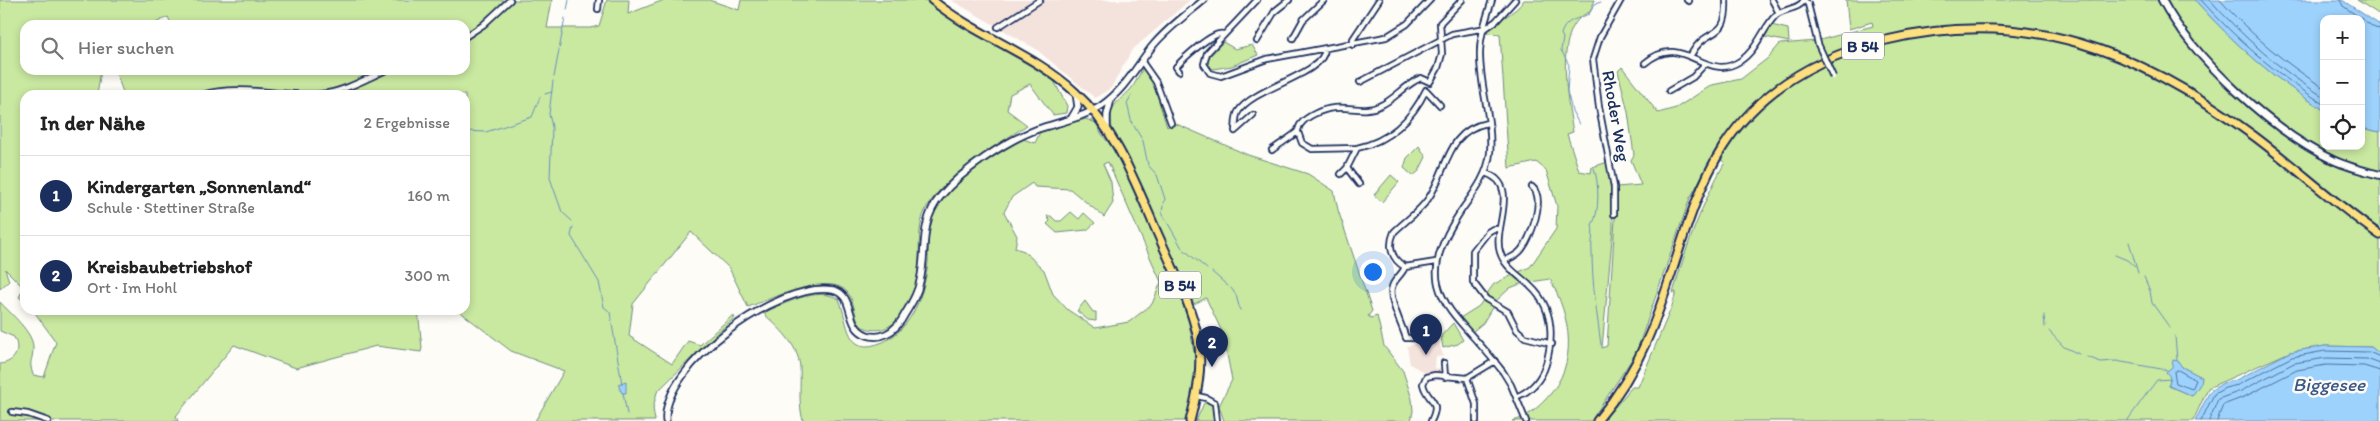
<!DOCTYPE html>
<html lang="de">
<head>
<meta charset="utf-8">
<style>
	body { margin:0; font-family:Itim,sans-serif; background:#f2f2f2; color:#222 }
	.controls { position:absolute; right:15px; top:15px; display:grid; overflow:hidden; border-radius:10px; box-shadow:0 2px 8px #0003 }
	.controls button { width:45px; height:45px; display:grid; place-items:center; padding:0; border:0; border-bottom:1px solid #e0e0e0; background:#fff; color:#222; font:25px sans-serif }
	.you { position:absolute; left:1372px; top:271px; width:18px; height:18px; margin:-12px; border:4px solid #fff; border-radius:50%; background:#1a73e8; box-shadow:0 0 0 8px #1a73e833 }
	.badge { display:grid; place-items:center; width:32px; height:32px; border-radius:50%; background:#1b2f5e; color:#fff; font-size:16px; font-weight:700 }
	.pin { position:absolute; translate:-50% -41px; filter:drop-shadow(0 1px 2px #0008) }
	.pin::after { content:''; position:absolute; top:26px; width:18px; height:15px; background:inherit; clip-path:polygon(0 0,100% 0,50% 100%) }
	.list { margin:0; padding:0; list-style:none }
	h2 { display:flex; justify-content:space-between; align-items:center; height:65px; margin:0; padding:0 20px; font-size:21px }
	h2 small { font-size:16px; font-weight:400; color:#767676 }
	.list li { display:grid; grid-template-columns:32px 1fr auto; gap:15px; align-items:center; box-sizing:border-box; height:80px; padding:0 20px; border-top:1px solid #e0e0e0 }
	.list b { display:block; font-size:19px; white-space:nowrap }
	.list p { margin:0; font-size:16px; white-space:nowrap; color:#767676 }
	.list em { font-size:16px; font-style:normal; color:#767676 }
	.icon { flex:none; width:28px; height:28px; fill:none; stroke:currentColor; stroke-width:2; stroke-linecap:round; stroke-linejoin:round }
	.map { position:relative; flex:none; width:2380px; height:421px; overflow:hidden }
	.search { position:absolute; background:#fff; box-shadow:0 2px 8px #0003; left:20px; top:20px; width:450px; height:55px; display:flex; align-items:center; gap:12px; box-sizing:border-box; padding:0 18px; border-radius:15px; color:#767676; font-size:19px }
	.panel { position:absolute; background:#fff; box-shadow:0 2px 8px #0003; left:20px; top:90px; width:450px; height:225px; border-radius:15px }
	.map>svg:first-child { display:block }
	.built { fill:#f4e2dd }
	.green { fill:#c9e8a0; stroke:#728c7f; fill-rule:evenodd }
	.water { fill:#9dd2fc; stroke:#6991bd }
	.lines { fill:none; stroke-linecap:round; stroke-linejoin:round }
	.shore { stroke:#4f709d; stroke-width:1 }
	.stream { stroke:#6991bd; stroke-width:1 }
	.minor-casing { stroke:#1b2f5e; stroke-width:8 }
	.tertiary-casing { stroke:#1b2f5e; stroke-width:9 }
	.secondary-casing { stroke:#1b2f5e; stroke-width:10 }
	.primary-casing { stroke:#1b2f5e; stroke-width:11 }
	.minor { stroke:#fdfcf7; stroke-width:4.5 }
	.tertiary { stroke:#fdfcf7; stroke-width:5.5 }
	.secondary { stroke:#fdfcf7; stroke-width:6 }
	.primary { stroke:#fce080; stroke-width:7 }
	.minor-bridge-casing { stroke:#1b2f5e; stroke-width:8; stroke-linecap:butt }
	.minor-bridge { stroke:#fdfcf7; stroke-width:4.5 }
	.labels { text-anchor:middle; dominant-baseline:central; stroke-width:5; stroke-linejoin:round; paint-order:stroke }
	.shield { fill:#fdfcf7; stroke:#5f6c8c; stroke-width:1 }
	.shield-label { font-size:16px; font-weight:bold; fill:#1b2f5e }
	.street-label { font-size:18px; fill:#1b2f5e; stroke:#fdfcf7 }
	.water-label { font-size:19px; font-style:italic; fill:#3c5886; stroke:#fdfcf7 }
</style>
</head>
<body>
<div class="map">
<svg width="2380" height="421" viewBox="0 0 2380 421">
	<rect width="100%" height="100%" fill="#fdfcf7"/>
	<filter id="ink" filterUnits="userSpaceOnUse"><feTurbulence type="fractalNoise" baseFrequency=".02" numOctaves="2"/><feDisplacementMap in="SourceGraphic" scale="10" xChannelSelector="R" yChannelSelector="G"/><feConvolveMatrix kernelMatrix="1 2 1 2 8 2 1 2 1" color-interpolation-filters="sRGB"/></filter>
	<g filter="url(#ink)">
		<path class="built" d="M951,0H1190L1132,50L1111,88L1095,98L1036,49Z
			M1438,338L1443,356L1436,357L1435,363V368L1440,369V372L1425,373L1410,364L1407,346L1425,343V340Z"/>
		<path class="green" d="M0,0H552L547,28H590L599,26L607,0H629L628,14L664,0H709L739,10L741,0H926L957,23L1053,79L1067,106L1066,113L1053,115L1030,84L1010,94L1007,110L1027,125C993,148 949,172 927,207C916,226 921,250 918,271C915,299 895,343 861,326C854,316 855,303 848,293C830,270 769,300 748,307L729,268L691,232L633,304L629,336L672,364L688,341L700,345L733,315L735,318L717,333L657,392L653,408L655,421H535L564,371L511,351L459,311L455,310H465V95H124L115,70H465V25H166L171,23L168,17L151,25H25V70H101L97,95H25V302L19,297L24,288L5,269L9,281L0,289Z
			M1524,0H1595L1590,12C1552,25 1568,102 1573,132L1567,134L1579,171L1591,173L1592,167L1608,162L1612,188L1613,228L1602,348L1607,346L1617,187L1641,185L1631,160L1634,155L1628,112L1618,71L1622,67L1658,113L1676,108L1712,85L1741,79L1768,58L1780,44L1816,41L1873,26L1872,22L1849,29L1846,0H2195C2234,44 2274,79 2324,110V146H2361V128L2380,132V354L2371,347L2325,346L2290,352L2208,388L2193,421H1603L1632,387H1638L1672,306L1676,292L1673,293C1686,247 1702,203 1725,162L1713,157L1690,198L1636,353L1591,421H1512C1527,418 1536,409 1547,398C1579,363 1571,318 1550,279L1531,282L1519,272L1530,267L1556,229L1557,206L1546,170L1536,162L1509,168L1500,34L1485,33C1495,20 1516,14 1524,0ZM2182,367L2201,377L2192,396L2169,386L2170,377Z
			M2357,0H2380V15Z
			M1771,25L1788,29L1789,42L1765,37Z
			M1223,42L1235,49L1252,45L1258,55L1232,66L1213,69L1208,64L1209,57Z
			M1143,68L1153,82L1167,127L1174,123L1248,155L1308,174L1334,191L1338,210L1372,311L1368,316L1371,318L1377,316L1384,346L1403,371L1412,399L1413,411L1411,421H1224L1219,406L1232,380L1223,334L1206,298L1194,304L1112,129C1109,103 1115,106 1131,89C1136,83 1139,74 1143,68Z
			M1086,119L1096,123L1101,133L1118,155L1150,224L1178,289L1189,323L1196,364L1193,401L1187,421H803C798,402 801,386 800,367C798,344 779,328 763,313C784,304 817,286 839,299C849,323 845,358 883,342C912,329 925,292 928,262C929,244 926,224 937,207C957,177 993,157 1023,139L1035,143L1040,132ZM1108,162L1161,282L1152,304L1129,322L1095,328L1068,310L1053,294L1044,270L1024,251L1015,248L1017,236L1004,212L1012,197L1032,183L1035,187L1070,189L1104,217L1113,203L1111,182L1103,164Z
			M1419,146L1426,157L1419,171L1413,176L1404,168L1407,158Z
			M1391,175L1399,182L1382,202L1374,195Z
			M1071,212L1079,219L1084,213L1095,223L1087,230L1057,233L1047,224L1050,221L1047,216H1051L1056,221H1061Z
			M1513,275L1523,283L1510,288L1495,302L1485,296L1494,284Z
			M1483,300L1493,306L1483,323L1472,332L1460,318L1479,306Z
			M1085,301L1093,312H1096V321L1088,320L1077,311Z
			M0,302C10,313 34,333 33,348C33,362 28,359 33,375L44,377L56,342L33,310H418L422,348L421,352L376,346L296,368L234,345L176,416L178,421H0V364C15,362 21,351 14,337L0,331Z
			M1453,323L1463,340L1458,344L1443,348L1441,336Z
			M1204,403H1209L1213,407L1214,421H1196Z"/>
		<path class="water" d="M2195,0H2342L2380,25V132L2361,128V19H2324V110C2274,79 2234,44 2195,0Z
			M2325,346L2371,347L2380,354V421H2195L2210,391L2223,383L2236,380L2290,352Z
			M2173,360L2178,361L2182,367L2202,377L2201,383L2192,396L2169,386L2170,377L2166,372L2172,367Z
			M626,381V393H622L618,384Z"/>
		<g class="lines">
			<path class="shore" d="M2201,0C2237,40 2278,76 2324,104
				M2210,0C2243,37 2281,71 2324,97
				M2220,0C2250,34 2286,64 2324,88
				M2340,0L2343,6L2375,28L2380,29
				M2178,370L2196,380L2192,389L2176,383L2174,372Z
				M2201,421L2214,394L2225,388L2238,385L2292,357L2325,351L2369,352L2380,357
				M2209,421L2218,399L2241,391L2294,363L2326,358L2367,359L2380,364
				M2217,421L2223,405L2244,397L2297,370L2326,365L2364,366L2380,371"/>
			<path class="stream" d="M567,10L569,0
				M554,77L565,18
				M553,81L549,114L552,127L550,178L562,212L572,221
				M545,94L552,92
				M1131,96L1127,103L1132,124
				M1579,124L1572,111L1567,91L1569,65L1561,50L1563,38L1561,34C1566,19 1576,20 1589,14L1595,4L1601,2
				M1134,126L1143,141L1148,165L1157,175L1165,199L1164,203
				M465,131L486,132L532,117L540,97
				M1594,168C1599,182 1600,213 1592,225C1594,234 1591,242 1592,252C1592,284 1597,314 1601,345
				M1163,206L1162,213L1182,248L1207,269
				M573,227L571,236L599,282L604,307L610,312L622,384
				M2129,242L2138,273
				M2115,255L2127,260L2135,267
				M1212,272L1228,286
				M2144,277L2150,291L2152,303L2170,328
				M1231,288L1236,295L1240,310
				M2044,315L2045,327
				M2049,331L2064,347L2079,354
				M2175,336L2177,360
				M2087,357L2101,362L2116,361L2167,370
				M623,393L627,414
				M2127,421C2138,406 2146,394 2157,380L2171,379"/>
			<defs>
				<path id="minor" d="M1257,0L1207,53L1204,64L1210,73L1221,76L1267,59L1386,37L1407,24L1430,0
					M1492,0C1487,17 1480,34 1480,52C1479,85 1493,120 1490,153C1488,175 1473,194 1461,211C1406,293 1455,309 1503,372L1511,385L1526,421
					M1687,0L1689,1
					M1772,0L1779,13
					M1804,0L1808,4L1818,44
					M598,9L599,0
					M998,27L1040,0
					M465,37L483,25L510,0
					M1293,38L1303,20L1324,0
					M1257,41L1275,11L1289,0
					M1353,45V39L1379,0
					M1691,55C1706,25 1728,43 1726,0
					M1142,62L1156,82L1171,123
					M1645,63C1684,30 1705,84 1740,61C1757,50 1762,30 1775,16C1783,8 1799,10 1804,0
					M1179,71L1176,67C1184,58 1213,31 1223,34
					M1360,82L1452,34L1486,28L1496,21L1515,0
					M1669,91L1693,77L1705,64
					M202,95C242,83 281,98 321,94C343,92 366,79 386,70
					M1253,115L1235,131C1236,126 1235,117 1238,112C1253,87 1324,75 1325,49
					M1298,132L1302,143L1312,149L1357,148L1347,168L1341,174
					M1357,148C1389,141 1412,119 1426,90L1440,105
					M1272,150C1280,144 1290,138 1297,132C1298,132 1299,126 1300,125C1306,116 1323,109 1334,108C1349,106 1365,113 1379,106C1395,100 1405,84 1421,78L1430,82L1438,68L1442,54L1440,23L1462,0
					M1347,168L1359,184
					M1485,173C1522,184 1492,228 1500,252C1505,268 1519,275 1530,286C1553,307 1554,336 1546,364C1541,380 1531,391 1516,397
					M1614,214V187L1599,107L1593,59L1600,37L1621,0
					M1499,229H1493L1488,232L1473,251V282L1486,299L1508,312L1517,330L1525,337L1552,344
					M1506,260C1512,257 1518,255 1522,249C1531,237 1546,198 1532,187
					M1436,262L1405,267C1391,259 1388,246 1394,232C1405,221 1419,212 1428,199C1448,170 1446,131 1487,123
					M1405,267C1402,275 1394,279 1392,287C1388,298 1402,325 1406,338H1420
					M1444,363L1445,377
					M1467,378L1476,404V421
					M1197,396L1206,398L1215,403L1217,421
					M12,412L28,414L48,421
					M1431,421C1442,399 1427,402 1423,384L1426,377L1435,375L1467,378L1495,361"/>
				<path id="tertiary" d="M1071,119L1078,107L1076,93
					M1107,130V115L1111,99
					M666,421C661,366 780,280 833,290C856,295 844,327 867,335C873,337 880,337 886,334C895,330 901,322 905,314C912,303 918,293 920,281C927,252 919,222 940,197C961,171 1005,141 1038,129C1059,122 1082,118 1101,106C1124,90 1135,69 1151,48C1165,30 1186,15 1204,0"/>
				<path id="secondary" d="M2162,0C2193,58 2273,132 2333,160C2348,167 2364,171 2380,175"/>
				<path id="primary" d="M932,0C976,36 1033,53 1075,92C1118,131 1137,188 1160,239C1174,271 1191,304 1198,339C1203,367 1197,394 1190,421
					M1597,421C1618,396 1634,370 1647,340C1675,277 1686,206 1723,147C1760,90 1818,57 1882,41C2027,5 2140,51 2254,136C2297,168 2336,205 2380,235"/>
			</defs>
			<use href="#minor" class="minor-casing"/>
			<use href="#tertiary" class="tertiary-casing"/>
			<use href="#secondary" class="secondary-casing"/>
			<use href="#primary" class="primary-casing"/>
			<use href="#minor" class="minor"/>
			<use href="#tertiary" class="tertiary"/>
			<use href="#secondary" class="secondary"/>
			<use href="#primary" class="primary"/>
			<defs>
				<path id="minor-bridge" d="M1818,44L1833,77"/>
			</defs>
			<use href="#minor-bridge" class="minor-bridge-casing"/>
			<use href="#minor-bridge" class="minor-bridge"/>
		</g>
	</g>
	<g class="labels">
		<g class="shield">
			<rect x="1842" y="32.5" width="42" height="27" rx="4"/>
			<rect x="1159" y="271.5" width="42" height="27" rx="4"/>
		</g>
		<g class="shield-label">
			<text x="1863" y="46">B 54</text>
			<text x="1180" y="285">B 54</text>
		</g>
		<g class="street-label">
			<text transform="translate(1616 116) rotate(80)">Rhoder Weg</text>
		</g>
		<g class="water-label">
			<text x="2329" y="384">Biggesee</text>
		</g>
	</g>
</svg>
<div class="controls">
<button>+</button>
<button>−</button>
<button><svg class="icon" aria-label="locate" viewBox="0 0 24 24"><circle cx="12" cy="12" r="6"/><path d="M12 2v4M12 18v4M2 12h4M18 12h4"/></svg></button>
</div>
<div class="you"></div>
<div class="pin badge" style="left:1426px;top:355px">1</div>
<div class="pin badge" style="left:1212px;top:367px">2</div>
<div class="search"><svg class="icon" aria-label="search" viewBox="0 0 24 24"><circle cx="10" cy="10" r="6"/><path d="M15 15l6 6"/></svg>Hier suchen</div>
<section class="panel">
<h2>In der Nähe<small>2 Ergebnisse</small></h2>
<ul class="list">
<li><span class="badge">1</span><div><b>Kindergarten „Sonnenland“</b><p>Schule · Stettiner Straße</p></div><em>160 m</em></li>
<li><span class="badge">2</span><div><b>Kreisbaubetriebshof</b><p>Ort · Im Hohl</p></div><em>300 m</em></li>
</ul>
</section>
</div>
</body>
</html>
